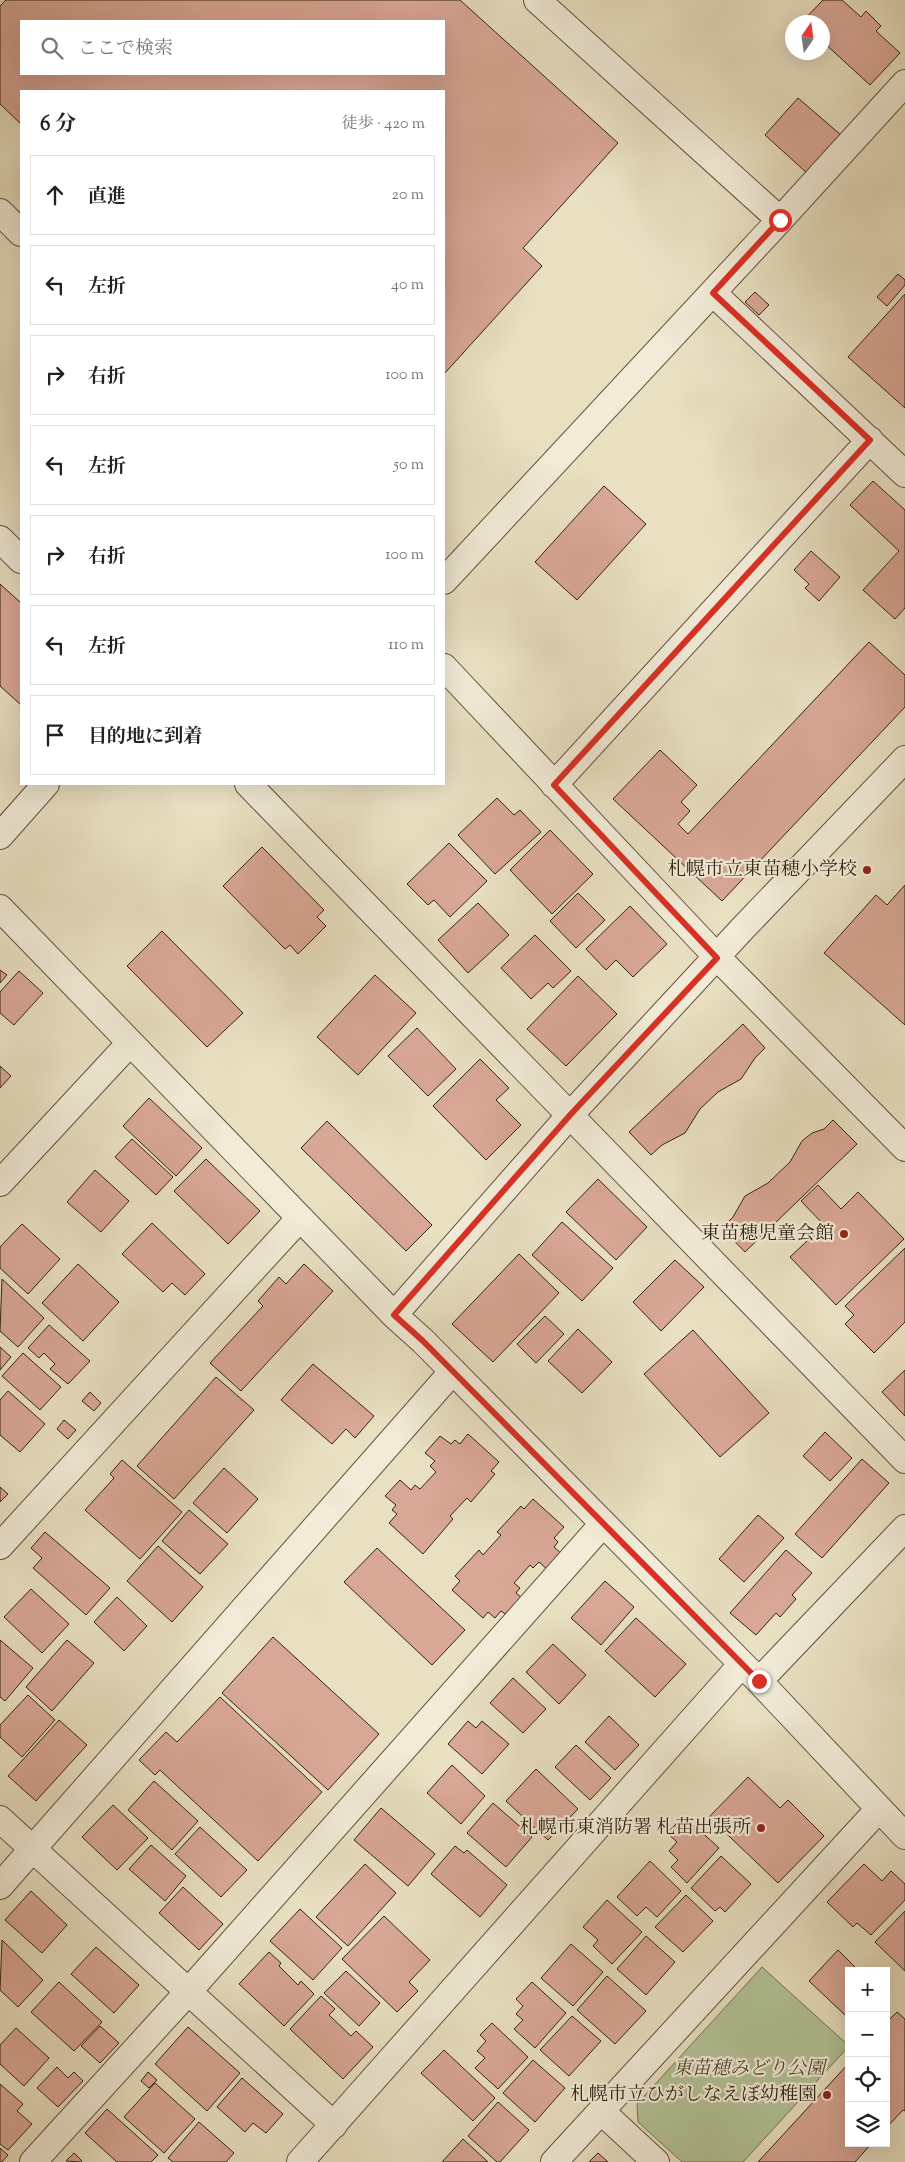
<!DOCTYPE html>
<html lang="ja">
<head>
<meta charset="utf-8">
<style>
	body { margin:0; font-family:"Sorts Mill Goudy","Noto Serif JP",serif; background:#f2f2f2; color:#222 }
	.controls { position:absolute; right:15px; bottom:15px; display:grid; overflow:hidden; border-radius:0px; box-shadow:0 5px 20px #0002 }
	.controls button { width:45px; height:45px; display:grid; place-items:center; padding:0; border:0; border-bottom:1px solid #e0e0e0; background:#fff; color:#222; font:25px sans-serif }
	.compass { position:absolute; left:785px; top:15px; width:45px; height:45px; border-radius:50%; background:#fff; box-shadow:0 5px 20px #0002; rotate:13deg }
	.stop { position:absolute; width:15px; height:15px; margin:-11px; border:4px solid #d93025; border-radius:50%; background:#fff }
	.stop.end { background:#d93025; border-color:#fff; box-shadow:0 1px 5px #0008 }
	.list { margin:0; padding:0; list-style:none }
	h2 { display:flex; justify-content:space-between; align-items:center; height:65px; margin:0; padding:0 20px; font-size:21px }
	h2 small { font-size:16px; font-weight:400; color:#767676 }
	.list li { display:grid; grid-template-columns:32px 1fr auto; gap:15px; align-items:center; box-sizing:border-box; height:80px; margin:0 10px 10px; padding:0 10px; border:1px solid #e0e0e0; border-radius:0px }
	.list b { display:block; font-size:19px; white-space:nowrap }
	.list em { font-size:16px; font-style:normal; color:#767676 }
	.icon { flex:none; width:28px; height:28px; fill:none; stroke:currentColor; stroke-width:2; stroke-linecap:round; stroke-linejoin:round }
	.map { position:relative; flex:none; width:905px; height:2162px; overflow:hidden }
	.search { position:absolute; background:#fff; box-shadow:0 5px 20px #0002; left:20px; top:20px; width:425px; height:55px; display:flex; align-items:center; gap:12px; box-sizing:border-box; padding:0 18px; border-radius:0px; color:#767676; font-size:19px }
	.panel { position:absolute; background:#fff; box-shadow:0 5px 20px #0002; left:20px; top:90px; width:425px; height:695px; border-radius:0px }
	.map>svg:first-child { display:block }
	.green { fill:#b2c397; stroke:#727355 }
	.building { fill:#d9a796; stroke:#322313; fill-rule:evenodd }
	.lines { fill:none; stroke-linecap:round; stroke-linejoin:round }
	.street-casing { stroke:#60523f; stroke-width:28 }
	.street { stroke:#f1ebd7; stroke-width:26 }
	.route { stroke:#d93025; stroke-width:6 }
	.poi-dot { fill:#8f2418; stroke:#f1ebd7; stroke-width:2 }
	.labels { text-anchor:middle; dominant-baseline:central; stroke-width:4.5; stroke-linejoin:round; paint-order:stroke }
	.poi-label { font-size:19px; fill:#322313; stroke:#f1ebd7; text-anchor:end }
	.park-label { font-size:19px; font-style:italic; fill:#524b34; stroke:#f1ebd7 }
</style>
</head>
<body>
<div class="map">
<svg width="905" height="2162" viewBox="0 0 905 2162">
	<rect width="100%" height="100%" fill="#e9e0c2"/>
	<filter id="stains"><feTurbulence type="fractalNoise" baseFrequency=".004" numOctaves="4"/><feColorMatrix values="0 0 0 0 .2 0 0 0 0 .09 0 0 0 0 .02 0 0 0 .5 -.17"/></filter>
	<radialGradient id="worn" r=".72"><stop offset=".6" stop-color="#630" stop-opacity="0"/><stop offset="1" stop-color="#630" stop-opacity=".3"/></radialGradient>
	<path class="green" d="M762,1967L849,2046L743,2162H682L638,2122L637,2104Z"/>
	<path class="building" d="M6,0H460L618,143L523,248L542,266L444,374V91H21V124L0,104V6ZM21,21H444V74H21Z
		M823,0H842L861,17L866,11L881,26L876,31L900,53L870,85L822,41V22H802Z
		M798,98L841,135L807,173L765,135Z
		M898,274L905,280V285L887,306L877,297Z
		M755,292L769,305L759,315L745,302Z
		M905,294V408L848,357Z
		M873,481L905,510V608L895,619L863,590L899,551L850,505Z
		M604,486L646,524L577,600L535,562Z
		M811,551L840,577L819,601L805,588L809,584L794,570Z
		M0,584L21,603V705L0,686Z
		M869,642L905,675V707L722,901L613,799L660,750L697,785L681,802L690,811L678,824L688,834Z
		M497,798L514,815L520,810L541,832L495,874L458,835Z
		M550,830L593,874L552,914L510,870Z
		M449,843L487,881L450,917L434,900L428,905L407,884Z
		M262,847L324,910L317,917L326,926L298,954L290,945L285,949L223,886Z
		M905,885V1025L824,953L876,895L887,905Z
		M578,893L605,920L576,948L550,921Z
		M478,903L509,935L468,973L438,940Z
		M630,906L667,944L633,977L616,960L606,970L586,949Z
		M162,931L243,1013L207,1047L127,966Z
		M535,935L571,971L553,988L548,983L531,999L501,968Z
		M0,970L7,975L0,983Z
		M19,971L43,993L14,1025L0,1013V992Z
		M375,975L416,1013L358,1075L317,1037Z
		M578,976L617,1014L566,1066L527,1029Z
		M743,1024L765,1048L755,1058L741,1079L718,1092L700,1109L685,1133L662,1145L651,1155L629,1132Z
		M417,1028L456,1069L428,1096L388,1056Z
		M480,1059L509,1088L496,1100L521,1125L486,1160L433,1106Z
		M0,1066L11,1076L0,1088Z
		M149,1098L202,1148L176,1176L123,1126Z
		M833,1120L857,1144L745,1252L722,1228L733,1217L745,1196L768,1183L790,1162L802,1141L812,1133L824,1129Z
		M327,1121L432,1225L406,1251L301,1148Z
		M132,1139L173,1177L156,1195L115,1157Z
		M206,1159L260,1211L228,1244L174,1191Z
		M95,1170L129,1201L101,1232L67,1202Z
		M598,1179L647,1227L616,1260L566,1212Z
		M818,1185L841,1209L858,1192L904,1239L836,1305L790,1257L824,1225L801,1201Z
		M562,1222L613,1268L582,1301L532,1255Z
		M152,1223L205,1274L185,1295L172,1283L163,1292L122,1254Z
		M22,1224L60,1259L28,1294L0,1268V1247Z
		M905,1248V1322L874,1353L845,1324L854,1315L845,1306Z
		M519,1254L559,1293L493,1362L452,1324Z
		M675,1260L704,1287L661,1331L633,1302Z
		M78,1264L119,1302L83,1341L42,1303Z
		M304,1264L333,1291L241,1391L210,1363L263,1306L258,1301L279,1277L286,1284Z
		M2,1279L44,1318L18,1347L0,1331Z
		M545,1316L564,1334L536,1363L517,1344Z
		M49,1325L90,1361L68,1384L50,1369L55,1364L44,1353L39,1358L28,1348Z
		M578,1329L612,1362L582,1393L548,1361Z
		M693,1330L769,1413L720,1457L644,1374Z
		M0,1347L11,1357L0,1370Z
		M23,1353L61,1387L40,1410L2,1376Z
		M313,1364L374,1416L355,1438L346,1429L332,1444L281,1400Z
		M905,1370V1416L882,1392Z
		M216,1377L254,1410L174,1499L137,1466Z
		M8,1391L45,1424L20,1452L0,1435V1400Z
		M90,1392L101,1403L94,1411L82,1401Z
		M64,1420L76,1430L68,1439L57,1429Z
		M825,1432L852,1458L830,1481L803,1456Z
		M468,1434L499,1462L491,1471L495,1474L471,1502L467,1498L450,1516L453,1519L423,1554L389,1523L397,1514L392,1510L396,1505L385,1496L400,1480L411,1490L415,1485L420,1489L436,1472L430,1466L435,1461L425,1453L440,1436L451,1444L455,1440L460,1444Z
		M862,1459L889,1483L822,1558L795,1534Z
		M122,1460L182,1512L140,1559L85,1510L114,1478L110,1474Z
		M224,1468L258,1499L227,1533L193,1503Z
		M0,1487L8,1494L0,1502Z
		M533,1499L564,1527L554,1538L558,1542L554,1547L563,1555L549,1571L539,1562L533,1568L530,1565L514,1583L520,1588L516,1593L523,1599L508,1616L501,1611L495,1618L488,1612L483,1618L452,1590L460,1581L455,1576L479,1550L483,1555L501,1535L497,1532L521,1506L524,1509Z
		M189,1510L228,1544L200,1574L162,1541Z
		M758,1515L784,1538L744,1582L719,1559Z
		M45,1532L110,1588L86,1615L33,1568L42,1558L31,1548Z
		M158,1546L203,1587L172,1622L127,1581Z
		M377,1548L465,1630L432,1665L344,1582Z
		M786,1550L812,1573L792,1595L796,1599L780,1617L776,1613L756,1635L730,1613Z
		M605,1581L634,1607L601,1645L571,1618Z
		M31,1589L69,1624L42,1653L4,1617Z
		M117,1597L147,1626L124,1651L94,1622Z
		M636,1618L686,1664L655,1697L605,1651Z
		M273,1637L379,1734L328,1790L222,1693Z
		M0,1640L33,1668L5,1701L0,1697Z
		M67,1640L94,1663L52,1711L26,1687Z
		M553,1644L586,1675L559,1704L526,1672Z
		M513,1678L546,1709L523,1733L490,1703Z
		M28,1695L55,1720L22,1757L0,1737V1725Z
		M220,1697L322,1792L258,1861L160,1770L155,1775L139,1760L166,1732L177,1742Z
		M609,1716L639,1745L615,1770L585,1742Z
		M59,1720L87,1745L36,1801L8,1776Z
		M468,1721L476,1728L482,1721L509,1744L482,1774L448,1744Z
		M576,1745L611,1778L590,1800L555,1767Z
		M452,1765L485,1796L461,1824L427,1793Z
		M536,1769L578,1809L548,1840L506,1801Z
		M748,1777L780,1808L788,1800L824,1836L778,1883L709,1817Z
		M154,1781L198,1821L172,1850L128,1810Z
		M493,1803L532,1837L506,1867L467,1833Z
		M113,1805L148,1838L117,1870L82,1837Z
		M381,1808L435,1854L408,1886L354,1840Z
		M684,1816L719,1848L687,1883L671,1867L678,1860L669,1851L677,1842L667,1833Z
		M200,1827L247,1870L221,1897L175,1854Z
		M151,1845L186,1876L165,1901L129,1869Z
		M455,1846L464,1853L467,1850L507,1885L480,1917L431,1874Z
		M721,1856L751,1884L725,1912L720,1907L715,1911L691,1888Z
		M650,1861L681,1891L657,1917L646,1907L637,1916L617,1897Z
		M365,1864L396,1893L348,1946L316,1917Z
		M864,1864L882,1881L891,1871L905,1884V1900L871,1935L857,1923L853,1927L827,1902Z
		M183,1887L223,1924L199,1950L159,1913Z
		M31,1891L67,1925L42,1953L5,1920Z
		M686,1895L713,1921L683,1952L655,1927Z
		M607,1900L642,1932L612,1964L593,1946L598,1940L583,1927Z
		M300,1909L342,1948L313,1980L270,1941Z
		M905,1911V1971L875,1942Z
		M384,1916L430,1960L409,1982L418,1991L397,2012L342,1959Z
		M646,1936L675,1962L646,1995L617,1969Z
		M2,1940L43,1980L18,2007L0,1990Z
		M571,1944L603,1972L573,2006L541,1978Z
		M96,1947L139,1985L114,2013L71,1974Z
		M838,1950L859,1971H849V2013L846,2016L809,1981Z
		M269,1952L281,1963L279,1966L298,1985L301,1981L314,1994L284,2026L239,1984Z
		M346,1971L380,2003L359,2026L324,1993Z
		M607,1976L646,2011L615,2044L577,2010Z
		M59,1982L102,2022L74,2051L31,2012Z
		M532,1982L566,2013L535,2048L514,2029L523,2020L516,2014L523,2006L516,1999Z
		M321,1996L335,2009L329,2015L351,2036L356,2031L373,2047L343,2079L290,2029Z
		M897,2012L905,2019V2111L903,2110L886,2128V2023Z
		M572,2016L601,2041L569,2076L540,2050Z
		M492,2023L528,2057L498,2089L475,2068L485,2058L477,2051L486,2041L480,2035Z
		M100,2026L119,2043L100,2063L81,2046Z
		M188,2027L240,2073L207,2111L155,2064Z
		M16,2028L49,2058L24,2086L0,2064V2045Z
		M444,2050L495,2098L473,2121L421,2073Z
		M533,2060L565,2088L535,2122L503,2093Z
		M849,2063V2143H872L855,2162H758Z
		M57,2067L68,2078L74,2072L83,2081L58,2107L37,2088Z
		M148,2072L157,2080L149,2088L141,2081Z
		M242,2078L283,2114L266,2133L253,2123L245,2132L217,2107Z
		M155,2083L195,2119L164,2153L124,2117Z
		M0,2084L23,2104L17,2111L32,2124L8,2150L0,2144Z
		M498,2102L529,2130L500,2162H497L468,2136Z
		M107,2109L158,2155L151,2162H117L85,2133Z
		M199,2122L234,2153L226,2162H173L168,2158Z
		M463,2139L488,2162H442Z
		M0,2148L8,2155L2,2162H0Z
		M74,2153L82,2161L81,2162L66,2161Z
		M598,2153L608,2162H589Z"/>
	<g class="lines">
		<defs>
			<path id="street" d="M537,0L780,220
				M0,212L21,233
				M713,293L905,474
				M0,539L21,560
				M444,581L780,220L905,83
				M444,667L717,957L905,1148
				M248,784L905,1460
				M554,785L870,440
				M0,836L46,784
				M0,908L394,1315L423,1341L759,1681L905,1836
				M0,1183L130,1043
				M394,1315L571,1114L744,927L905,759
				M0,1546L300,1218
				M759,1681L905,1528
				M0,1819L334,2125
				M0,1886L453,1371
				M601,2111L656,2162
				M33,2162L188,1992L602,1525
				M300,2162L742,1664
				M554,2162L879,1809"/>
		</defs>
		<use href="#street" class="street-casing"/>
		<use href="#street" class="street"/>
	</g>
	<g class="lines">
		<path class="route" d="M759,1681L423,1341L394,1315L571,1114L717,958L554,785L870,440L713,293L780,220"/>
	</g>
	<g class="poi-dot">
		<circle cx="867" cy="870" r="5"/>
		<circle cx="844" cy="1234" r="5"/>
		<circle cx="761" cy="1828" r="5"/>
		<circle cx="827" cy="2095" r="5"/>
	</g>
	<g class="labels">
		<g class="poi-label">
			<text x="857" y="870">札幌市立東苗穂小学校</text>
			<text x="834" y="1234">東苗穂児童会館</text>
			<text x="751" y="1828">札幌市東消防署 札苗出張所</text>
			<text x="817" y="2095">札幌市立ひがしなえぼ幼稚園</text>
		</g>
		<g class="park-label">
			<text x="749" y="2069">東苗穂みどり公園</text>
		</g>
	</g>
	<rect width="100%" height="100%" filter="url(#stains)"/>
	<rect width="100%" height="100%" fill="url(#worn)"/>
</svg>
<div class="controls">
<button>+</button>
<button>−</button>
<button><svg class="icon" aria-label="locate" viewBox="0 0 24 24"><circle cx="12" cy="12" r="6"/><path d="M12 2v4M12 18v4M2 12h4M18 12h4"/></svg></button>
<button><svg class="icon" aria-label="layers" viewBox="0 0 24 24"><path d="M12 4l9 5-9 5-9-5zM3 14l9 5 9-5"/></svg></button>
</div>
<svg class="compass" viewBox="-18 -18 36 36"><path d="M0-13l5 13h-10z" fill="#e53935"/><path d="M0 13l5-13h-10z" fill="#767676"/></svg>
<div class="stop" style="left:780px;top:220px"></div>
<div class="stop end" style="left:759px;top:1681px"></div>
<div class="search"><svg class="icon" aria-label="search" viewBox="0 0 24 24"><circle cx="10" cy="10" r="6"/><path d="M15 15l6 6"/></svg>ここで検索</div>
<section class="panel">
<h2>6 分<small>徒歩 · 420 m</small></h2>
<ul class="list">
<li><svg class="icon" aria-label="ahead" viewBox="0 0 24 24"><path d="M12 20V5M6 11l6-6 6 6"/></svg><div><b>直進</b></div><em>20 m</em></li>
<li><svg class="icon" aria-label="left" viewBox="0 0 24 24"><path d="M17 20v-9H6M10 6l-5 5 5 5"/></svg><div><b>左折</b></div><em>40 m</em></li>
<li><svg class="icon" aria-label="right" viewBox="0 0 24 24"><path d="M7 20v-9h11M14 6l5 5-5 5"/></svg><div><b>右折</b></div><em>100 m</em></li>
<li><svg class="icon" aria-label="left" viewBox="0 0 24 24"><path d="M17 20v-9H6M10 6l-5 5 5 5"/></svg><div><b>左折</b></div><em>50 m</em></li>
<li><svg class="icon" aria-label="right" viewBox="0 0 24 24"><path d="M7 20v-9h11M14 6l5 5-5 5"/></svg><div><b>右折</b></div><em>100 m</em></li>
<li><svg class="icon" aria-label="left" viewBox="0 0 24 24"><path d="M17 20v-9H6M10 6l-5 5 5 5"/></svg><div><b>左折</b></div><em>110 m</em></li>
<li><svg class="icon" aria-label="arrive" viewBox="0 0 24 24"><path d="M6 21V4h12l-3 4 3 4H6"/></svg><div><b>目的地に到着</b></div></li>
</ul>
</section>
</div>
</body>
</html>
